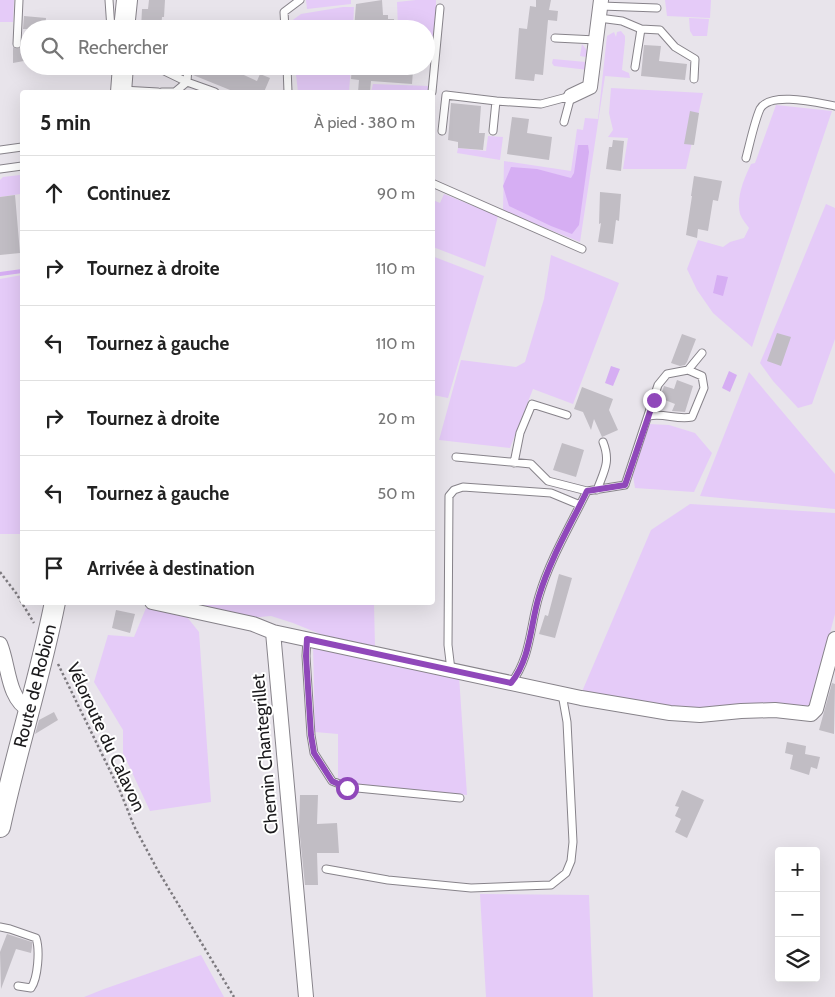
<!DOCTYPE html>
<html lang="fr">
<head>
<meta charset="utf-8">
<style>
	body { margin:0; font-family:Cabin,sans-serif; background:#f6f6f6; color:#222 }
	.controls { position:absolute; right:15px; bottom:15px; display:grid; overflow:hidden; border-radius:5px; box-shadow:0 5px 20px #0002 }
	.controls button { width:45px; height:45px; display:grid; place-items:center; padding:0; border:0; border-bottom:1px solid #e0e0e0; background:#fff; color:#222; font:25px sans-serif }
	.stop { position:absolute; width:15px; height:15px; margin:-11px; border:4px solid #9048ba; border-radius:50%; background:#fff }
	.stop.end { background:#9048ba; border-color:#fff; box-shadow:0 1px 5px #0008 }
	.list { margin:0; padding:0; list-style:none }
	h2 { display:flex; justify-content:space-between; align-items:center; height:65px; margin:0; padding:0 20px; font-size:21px }
	h2 small { font-size:16px; font-weight:400; color:#767676 }
	.list li { display:grid; grid-template-columns:32px 1fr auto; gap:15px; align-items:center; box-sizing:border-box; height:75px; padding:0 20px; border-top:1px solid #e0e0e0 }
	.list b { display:block; font-size:19px; white-space:nowrap }
	.list em { font-size:16px; font-style:normal; color:#767676 }
	.icon { flex:none; width:28px; height:28px; fill:none; stroke:currentColor; stroke-width:2; stroke-linecap:round; stroke-linejoin:round }
	.map { position:relative; flex:none; width:835px; height:997px; overflow:hidden }
	.search { position:absolute; background:#fff; box-shadow:0 5px 20px #0002; left:20px; top:20px; width:415px; height:55px; display:flex; align-items:center; gap:12px; box-sizing:border-box; padding:0 18px; border-radius:28px; color:#767676; font-size:19px }
	.panel { position:absolute; background:#fff; box-shadow:0 5px 20px #0002; left:20px; top:90px; width:415px; height:515px; border-radius:5px }
	.map>svg:first-child { display:block }
	.green { fill:#e5cbf8 }
	.water { fill:#d6aef3 }
	.lines { fill:none; stroke-linecap:round; stroke-linejoin:round }
	.stream { stroke:#d6aef3; stroke-width:4 }
	.building { fill:#c1bdc4 }
	.lane-casing { stroke:#87838a; stroke-width:9 }
	.street-casing { stroke:#87838a; stroke-width:16 }
	.secondary-casing { stroke:#87838a; stroke-width:22 }
	.path { stroke:#7d7a7f; stroke-width:2.5; stroke-dasharray:2.5 2.5; stroke-linecap:butt }
	.lane { stroke:#fff; stroke-width:7 }
	.street { stroke:#fff; stroke-width:14 }
	.secondary { stroke:#fff; stroke-width:20 }
	.route { stroke:#9048ba; stroke-width:6 }
	.labels { text-anchor:middle; dominant-baseline:central; stroke-width:4; stroke-linejoin:round; paint-order:stroke }
	.street-label { font-size:18px; fill:#1a191b; stroke:#fff }
</style>
</head>
<body>
<div class="map">
<svg width="835" height="997" viewBox="0 0 835 997">
	<rect width="100%" height="100%" fill="#e8e4eb"/>
	<path class="green" d="M0,0H14L13,22H0Z
		M306,0H351V4L307,9Z
		M416,0H436V41L432,58L426,60V29H398L397,2Z
		M665,0H711L710,18L667,16Z
		M343,7H354L353,29H290V22L301,14Z
		M689,18L709,19L707,36H693L690,31Z
		M621,31L625,36V41L622,70L629,73L630,78L605,76L580,242L503,211L504,161L571,171L577,129L583,130L585,118L598,119L607,36L614,32L616,37L617,32Z
		M582,44L589,53L588,70L554,66L552,63L553,59L586,62V57L580,56Z
		M295,66H351L349,92H298Z
		M373,84L428,86V92H371Z
		M611,88L703,93L686,169H623L628,138L608,137L613,130L609,113Z
		M776,105L832,111L752,347L713,313L697,290L687,269L698,240L723,247L730,242L744,238L749,228C746,224 742,219 740,214C736,197 744,179 751,164L755,163Z
		M488,136L503,137L500,160L457,153L458,148L486,151Z
		M20,175V194L0,197V180L3,177Z
		M444,194L498,216L485,267L433,247V200L440,203Z
		M826,204L835,208V339L812,404L798,408L773,381L760,363Z
		M551,255L619,283L573,404L533,389L510,448L439,440L461,360L516,367L525,362L544,299Z
		M432,256L484,276L448,398L433,395Z
		M22,275V534H0V279Z
		M749,372L835,474V509L700,496Z
		M649,424L669,425L695,433L712,453L694,492L635,488L633,476Z
		M690,504L835,513V614L811,705L799,707L709,709L674,708L581,694L651,530Z
		M177,603H374L375,648L330,638L293,623L271,616L248,618Z
		M146,608L187,617L199,632L211,802L150,811L123,753V730L94,682L108,635L134,637Z
		M313,645L459,676L467,795L338,782V734L315,732Z
		M480,894L589,895L593,997H486Z
		M201,955L224,997H84L104,989Z"/>
	<path class="water" d="M578,145H588L589,152L579,225L572,234L551,226L509,206L503,186L511,167L537,169L571,178L574,173Z
		M717,275L728,277L723,296L713,293Z
		M611,366L620,369L613,386L605,383Z
		M729,371L737,375L730,392L722,388Z"/>
	<g class="lines">
		<path class="stream" d="M0,274L22,271"/>
	</g>
	<path class="building" d="M149,0H165L164,17H162L161,29H141L142,9H148Z
		M382,0L383,15H388V19H394V29H354L356,4Z
		M536,0H551L549,10L558,11L557,21L548,20L543,75L535,74L534,81L515,79L519,28L527,29L530,6L536,7Z
		M24,16L46,18L45,29H23Z
		M644,45L661,46L659,61L687,64L685,80L641,76Z
		M13,47L17,49L22,47H29V60L13,63Z
		M193,66H224L257,81L260,74L270,78L264,92H235L193,75Z
		M352,66H373V68L413,71L412,84L371,81L370,92H358L359,80L351,79Z
		M451,103L481,106L479,133H485L483,150L458,148V142L448,140Z
		M690,111L699,113L694,145L684,144Z
		M512,117L529,119L527,133L552,137L549,160L507,154Z
		M613,140L624,141L621,171L606,169L609,147H612Z
		M694,176L722,181L718,201L713,200L708,231L698,229L697,238L686,235L692,196H691Z
		M600,192L621,194L619,221L616,220L613,244L598,242L601,223L599,224Z
		M15,195L20,253L0,255V197Z
		M777,333L791,337L781,366L767,361Z
		M682,334L696,339L687,362L685,365L680,366L671,363Z
		M677,380L693,386L685,412L672,411L675,404L660,398L664,386L674,389Z
		M582,387L613,399L609,410L618,430L602,437L594,419L591,430L583,412L574,409Z
		M562,443L584,450L576,477L553,470Z
		M559,574L572,578L555,638L539,634L545,615L548,616Z
		M116,610L135,614L130,633L112,628Z
		M832,683L835,684L834,734L819,730Z
		M54,712L58,720L35,734L39,720Z
		M787,742L806,746L805,754L820,757L817,769L811,767L809,775L790,769L793,755L785,753Z
		M682,790L704,800L687,838L675,832L681,819L675,816L679,807L675,806Z
		M300,795H318L317,824L337,823L339,853H317L318,885H305L299,827Z
		M7,934L32,942V947L31,953L16,949L1,989L0,952Z"/>
	<g class="lines">
		<defs>
			<path id="lane" d="M109,0L111,29
				M601,6L657,8
				M599,18L622,21L641,29L635,67
				M285,29L284,12L300,0
				M641,29L660,30L675,47L695,59L694,79
				M555,38L596,40
				M17,44L19,0
				M154,66L187,82L215,92
				M287,66L288,92
				M122,90L158,92
				M162,92H175L187,82L188,66
				M432,92L440,8
				M564,122L571,96
				M442,131L446,95L496,101
				M493,131L496,101L541,104L571,96
				M0,150L22,147
				M746,158C750,143 754,123 760,109C770,91 818,103 835,106
				M0,169L22,166
				M432,183L582,249
				M649,416C664,413 677,420 692,417L704,388L702,376L688,370
				M456,457L531,464L548,481L587,491C570,526 550,559 539,596C530,625 531,658 511,683
				M514,463L520,433L532,404L567,415
				M597,490C604,471 611,462 603,442
				M587,491L625,485L658,385L667,374L688,370L702,353
				M307,639L306,656L311,735L314,753L332,781L347,787L460,798
				M451,670L448,645L449,496L454,490L463,487L551,493L580,505
				M326,869L388,880L471,888L551,885L566,873L571,861L573,842L567,722L562,694
				M0,927L10,929L36,938C40,950 38,978 31,988L18,986"/>
			<path id="street" d="M571,96L590,87L601,0
				M152,602L253,624L273,632L306,997
				M273,632L581,698L670,713L700,715L741,711L775,710L811,714L816,709L835,639
				M0,644C9,665 7,698 29,710"/>
			<path id="secondary" d="M124,29L127,0
				M121,92L123,66
				M0,827C16,752 40,678 55,602"/>
		</defs>
		<use href="#lane" class="lane-casing"/>
		<use href="#street" class="street-casing"/>
		<use href="#secondary" class="secondary-casing"/>
		<path class="path" d="M0,572L16,593L34,623
			M58,664L120,791L134,826L157,869L234,997"/>
		<use href="#lane" class="lane"/>
		<use href="#street" class="street"/>
		<use href="#secondary" class="secondary"/>
	</g>
	<g class="lines">
		<path class="route" d="M347,788L332,781L314,753L311,735L306,656L307,639L511,683C531,658 530,626 539,596C550,559 570,526 587,491L625,485L654,400"/>
	</g>
	<g class="labels">
		<g class="street-label">
			<text transform="translate(35 686) rotate(-76)">Route de Robion</text>
			<text transform="translate(106 737) rotate(65)">Véloroute du Calavon</text>
			<text transform="translate(265 754) rotate(-95)">Chemin Chantegrillet</text>
		</g>
	</g>
</svg>
<div class="controls">
<button>+</button>
<button>−</button>
<button><svg class="icon" aria-label="layers" viewBox="0 0 24 24"><path d="M12 4l9 5-9 5-9-5zM3 14l9 5 9-5"/></svg></button>
</div>
<div class="stop" style="left:347px;top:788px"></div>
<div class="stop end" style="left:654px;top:400px"></div>
<div class="search"><svg class="icon" aria-label="search" viewBox="0 0 24 24"><circle cx="10" cy="10" r="6"/><path d="M15 15l6 6"/></svg>Rechercher</div>
<section class="panel">
<h2>5 min<small>À pied · 380 m</small></h2>
<ul class="list">
<li><svg class="icon" aria-label="ahead" viewBox="0 0 24 24"><path d="M12 20V5M6 11l6-6 6 6"/></svg><div><b>Continuez</b></div><em>90 m</em></li>
<li><svg class="icon" aria-label="right" viewBox="0 0 24 24"><path d="M7 20v-9h11M14 6l5 5-5 5"/></svg><div><b>Tournez à droite</b></div><em>110 m</em></li>
<li><svg class="icon" aria-label="left" viewBox="0 0 24 24"><path d="M17 20v-9H6M10 6l-5 5 5 5"/></svg><div><b>Tournez à gauche</b></div><em>110 m</em></li>
<li><svg class="icon" aria-label="right" viewBox="0 0 24 24"><path d="M7 20v-9h11M14 6l5 5-5 5"/></svg><div><b>Tournez à droite</b></div><em>20 m</em></li>
<li><svg class="icon" aria-label="left" viewBox="0 0 24 24"><path d="M17 20v-9H6M10 6l-5 5 5 5"/></svg><div><b>Tournez à gauche</b></div><em>50 m</em></li>
<li><svg class="icon" aria-label="arrive" viewBox="0 0 24 24"><path d="M6 21V4h12l-3 4 3 4H6"/></svg><div><b>Arrivée à destination</b></div></li>
</ul>
</section>
</div>
</body>
</html>
